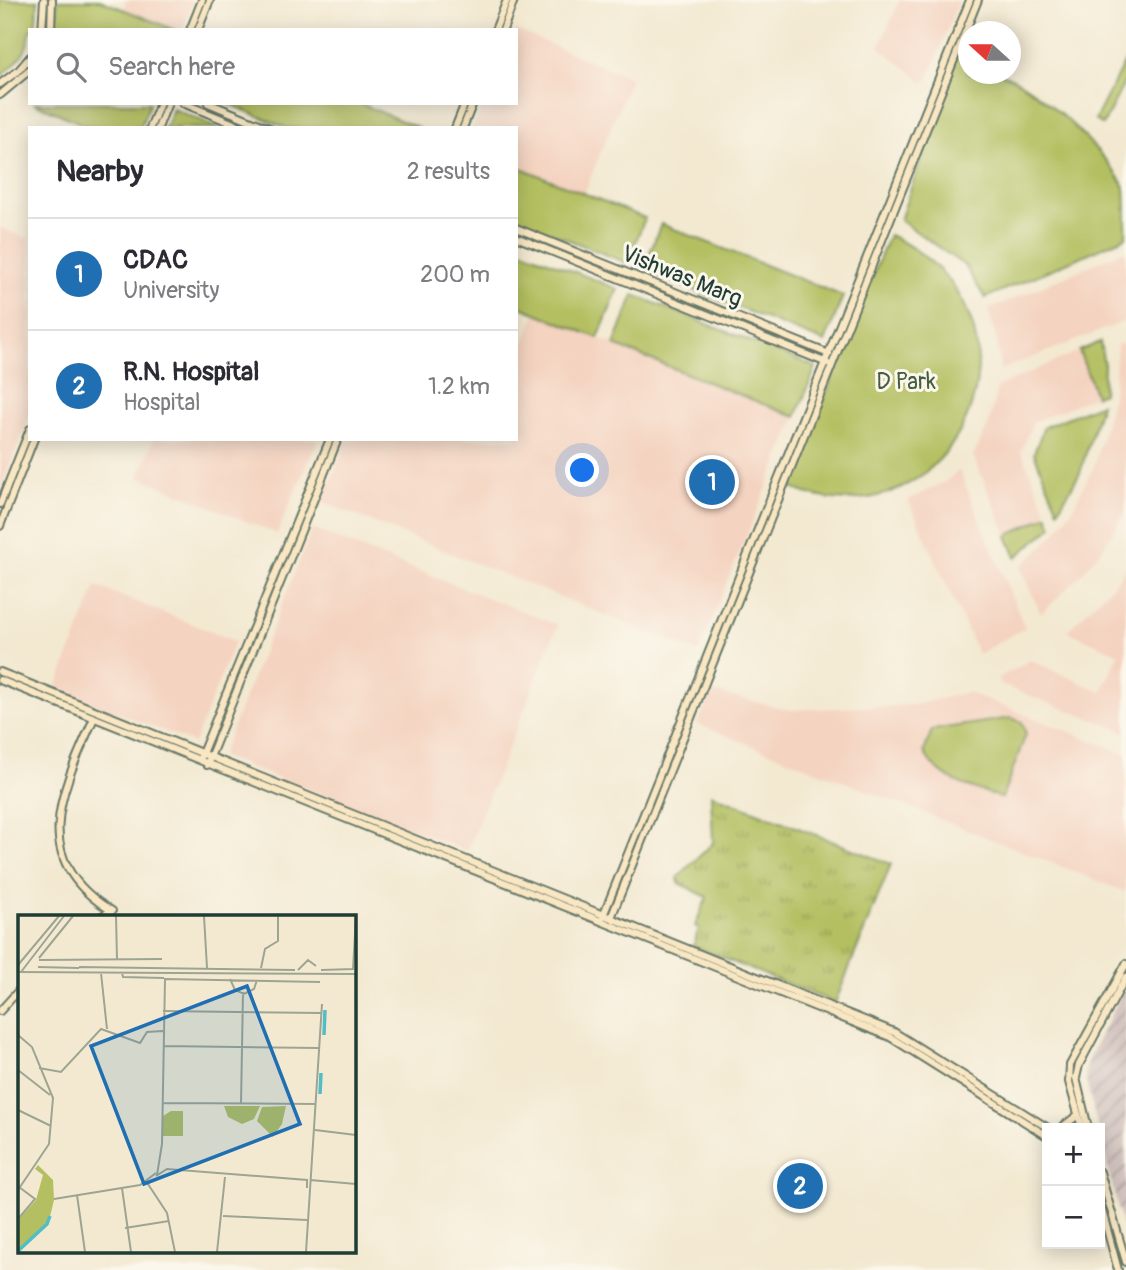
<!DOCTYPE html>
<html lang="en">
<head>
<meta charset="utf-8">
<style>
	body { margin:0; font-family:Pangolin,sans-serif; background:#f7f7f7; color:#2b2b33 }
	.controls { position:absolute; right:21px; bottom:21px; display:grid; overflow:hidden; border-radius:0px; box-shadow:0 4px 18px #0003 }
	.controls button { width:63px; height:63px; display:grid; place-items:center; padding:0; border:0; border-bottom:2px solid #e1e1e2; background:#fff; color:#2b2b33; font:35px sans-serif }
	.compass { position:absolute; left:958px; top:21px; width:63px; height:63px; border-radius:50%; background:#fff; box-shadow:0 4px 18px #0003; rotate:291deg }
	.you { position:absolute; left:583px; top:471px; width:24px; height:24px; margin:-18px; border:5px solid #fff; border-radius:50%; background:#1a73e8; box-shadow:0 0 0 10px #1a73e833 }
	.badge { display:grid; place-items:center; width:46px; height:46px; border-radius:50%; background:#1f6fb2; color:#fff; font-size:23px; font-weight:700 }
	.pin { position:absolute; translate:-50% -50%; border:4px solid #fff; box-shadow:0 2px 7px #0006 }
	.list { margin:0; padding:0; list-style:none }
	h2 { display:flex; justify-content:space-between; align-items:center; height:91px; margin:0; padding:0 28px; font-size:30px }
	h2 small { font-size:23px; font-weight:400; color:#7c7c81 }
	.list li { display:grid; grid-template-columns:46px 1fr auto; gap:21px; align-items:center; box-sizing:border-box; height:112px; padding:0 28px; border-top:2px solid #e1e1e2 }
	.list b { display:block; font-size:26px; white-space:nowrap }
	.list p { margin:0; font-size:23px; white-space:nowrap; color:#7c7c81 }
	.list em { font-size:23px; font-style:normal; color:#7c7c81 }
	.icon { flex:none; width:38px; height:38px; fill:none; stroke:currentColor; stroke-width:2; stroke-linecap:round; stroke-linejoin:round }
	.map { position:relative; flex:none; width:1126px; height:1270px; overflow:hidden }
	.search { position:absolute; background:#fff; box-shadow:0 4px 18px #0003; left:28px; top:28px; width:490px; height:77px; display:flex; align-items:center; gap:18px; box-sizing:border-box; padding:0 24px; border-radius:0px; color:#7c7c81; font-size:26px }
	.panel { position:absolute; background:#fff; box-shadow:0 4px 18px #0003; left:28px; top:126px; width:490px; height:315px; border-radius:0px }
	.map>svg:first-child { display:block }
	.built { fill:#f4d3c0 }
	.industrial { fill:url(#industrial-furrows) }
	.grass { fill:url(#grass-tufts); stroke:#697e4a; stroke-width:2 }
	.park { fill:#b3bf61; stroke:#697e4a; stroke-width:2 }
	.lines { fill:none; stroke-linecap:round; stroke-linejoin:round }
	.secondary-casing { stroke:#69796b; stroke-width:10 }
	.secondary { stroke:#f9e7c3; stroke-width:6 }
	.labels { text-anchor:middle; dominant-baseline:central; stroke-width:6; stroke-linejoin:round; paint-order:stroke }
	.street-label { font-size:23px; fill:#1f3d34; stroke:#fbf7ec }
	.park-label { font-size:23px; fill:#445e3f; stroke:#fbf7ec }
	.inset-river { fill:none; stroke:#50bec7; stroke-width:3.5 }
	.inset-road { fill:none; stroke:#9ea492; stroke-width:2 }
	.view { fill:#1f6fb2; fill-opacity:0.15; stroke:#1f6fb2; stroke-width:3.5 }
	.inset-edge { fill:none; stroke:#1f3d34; stroke-width:3.5 }
</style>
</head>
<body>
<div class="map">
<svg width="1126" height="1270" viewBox="0 0 1126 1270">
	<defs>
		<pattern id="industrial-furrows" width="10" height="10" patternUnits="userSpaceOnUse" patternTransform="scale(1.75)"><rect width="10" height="10" fill="#d0c0bc"/><path d="M-1 1l2-2M0 10L10 0M9 11l2-2" fill="none" stroke="#a89d9a"/></pattern>
		<pattern id="grass-tufts" width="24" height="20" patternUnits="userSpaceOnUse" patternTransform="scale(1.75)"><rect width="24" height="20" fill="#b3bf61"/><path d="M3 7l-1-3M5 7V3M7 7l1-3M15 17l-1-3M17 17v-4M19 17l1-3" fill="none" stroke="#919c51"/></pattern>
	</defs>
	<rect width="100%" height="100%" fill="#fbf7ec"/>
	<filter id="ink" filterUnits="userSpaceOnUse"><feTurbulence type="fractalNoise" baseFrequency=".0143" numOctaves="2"/><feDisplacementMap in="SourceGraphic" scale="14" xChannelSelector="R" yChannelSelector="G"/><feConvolveMatrix kernelMatrix="1 2 1 2 8 2 1 2 1" color-interpolation-filters="sRGB"/></filter>
	<filter id="wash" filterUnits="userSpaceOnUse"><feTurbulence type="fractalNoise" baseFrequency=".00686" numOctaves="4" result="noise"/><feDisplacementMap in="SourceGraphic" scale="28" xChannelSelector="R" yChannelSelector="G"/><feGaussianBlur stdDeviation="1.57" result="paint"/><feColorMatrix in="noise" values="0 0 0 0 0 0 0 0 0 0 0 0 0 0 0 0 0 1.4 0 .05"/><feComposite in="paint" operator="in"/></filter>
	<g filter="url(#wash)">
		<rect width="100%" height="100%" fill="#f3e9d1"/>
		<path class="built" d="M127,0H194L182,30H175L123,9Z
			M900,0L959,1L927,81H922L879,47Z
			M516,30L631,78L584,194L516,166V128H473L484,103H516Z
			M0,227L28,239L30,236V415L0,490Z
			M1126,250V321L1000,370L997,341L988,310Z
			M536,313L796,417L698,652L322,502L348,439H516V360Z
			M1117,344H1126V511L1103,548L1078,578L1041,614L1020,568L1053,536L1071,511L1094,466L1113,396Z
			M1079,351L1096,396L1033,422L1021,451L1048,515L1007,536L973,456L989,424L997,387Z
			M154,439H318L277,534L139,477Z
			M959,470L1025,628L978,654L908,500L946,481Z
			M312,529L558,625L467,851L221,756Z
			M1126,566V732L1004,686L997,679L1031,660L1101,692L1119,654L1067,631L1116,582Z
			M96,586L235,641L194,743L56,689Z
			M713,692L789,710L915,705L967,692L1126,754V892L697,724Z"/>
		<path class="industrial" d="M1126,985V1227L1123,1228L1085,1077L1087,1062Z"/>
		<path class="grass" d="M711,794L891,864L835,1003L693,946L699,928L695,926L707,897L679,883L678,877L713,843Z"/>
		<path class="park" d="M0,0H38L35,30H30C30,51 16,64 0,77Z
			M58,0H100L175,30H56Z
			M958,51L968,56V74C978,74 991,71 1001,74C1034,82 1111,157 1125,189C1126,201 1126,224 1126,237L985,298L965,266L900,220Z
			M1126,59V79L1103,125L1095,120Z
			M34,103H150L140,128H92Z
			M227,103H359L419,128H287Z
			M173,109L219,128H165Z
			M516,166L645,218L627,263L516,219Z
			M661,224L843,296L825,342L643,270Z
			M889,235C1064,317 954,557 789,487Z
			M516,248L618,289L598,338L516,305Z
			M634,295L816,367L796,417L614,345Z
			M1100,342L1104,365L1103,393L1096,396L1079,351Z
			M1101,404L1080,473L1058,510L1034,453L1044,427Z
			M1048,515L1052,527L1016,557L1007,536Z
			M1011,718L1022,722L1026,734L1002,798C972,787 939,782 924,752L932,730Z"/>
	</g>
	<g filter="url(#ink)">
		<g class="lines">
			<defs>
				<path id="secondary" d="M42,30L44,0
					M51,30L52,0
					M190,30L202,0
					M198,30L210,0
					M495,30L507,0
					M503,30L514,0
					M0,84L19,70L30,57
					M0,95L30,70
					M183,103L244,128
					M208,103L269,128
					M150,128L160,103
					M158,128L168,103
					M455,128L465,103
					M463,128L473,103
					M516,228L829,354
					M516,237L827,363
					M0,504L30,429
					M0,526L34,439
					M0,672L894,1032L1048,1128
					M0,680L890,1037L1047,1136
					M94,718C62,790 26,859 112,911L102,916
					M201,756L330,439
					M207,765L338,439
					M603,916L970,0
					M611,918L978,0
					M0,1011L19,990
					M1061,1128L1078,1115
					M1082,1128L1069,1082L1070,1065L1126,964
					M1088,1128L1076,1078L1079,1065L1126,977
					M1100,1172L1126,1262
					M1100,1203L1118,1270"/>
			</defs>
			<use href="#secondary" class="secondary-casing"/>
			<use href="#secondary" class="secondary"/>
		</g>
	</g>
	<g class="labels">
		<g class="street-label">
			<text transform="translate(682 276) rotate(22)">Vishwas Marg</text>
		</g>
		<g class="park-label">
			<text x="906" y="381">D Park</text>
		</g>
	</g>
	<g transform="translate(18 915)">
		<rect width="338" height="338" fill="#f3e9d1"/>
		<path d="M153,196H165V221H145V201Z" fill="#b3bf61"/>
		<path d="M206,191H242L236,204L224,209L210,202ZM268,191L264,209L255,222L239,206L244,192ZM20,250L35,265L36,285L30,310L0,336V305L18,285L25,260L17,254Z" fill="#b3bf61"/>
		<path class="inset-river" d="M306,120L307,95M302,179L303,158M0,336L29,309L32,301"/>
		<path class="inset-road" d="M98,1L99,45M186,1L189,53M21,43L55,1M21,45L144,44M0,50L41,1M20,52L61,53M61,52L277,55M243,53L247,34L260,26V1M335,54L338,1M280,55L290,45L298,51M303,55L336,54M0,57L338,59M3,57L46,1M83,58L89,114M104,58L105,62L146,63M212,64L217,75L226,79L236,74L239,65M145,96L304,98M0,120L14,132L35,183L31,229L0,275M146,131L301,133M21,153L43,157L83,114L122,128L129,117L145,116M0,155L32,180M145,188L297,189M223,189L225,77M0,195L33,211M297,215L338,220M139,260L144,229L147,64L302,67M138,261L149,254L289,265V273M292,265L338,269M128,266L149,298L157,337M104,273L113,337M59,280L67,337M36,284L122,270L138,258M205,301L289,305M0,304L17,284L1,272M107,313L151,306M199,337L207,262M288,337L304,89"/>
		<path class="view" d="M229,71L282,209L126,269L73,131Z"/>
		<rect width="338" height="338" class="inset-edge"/>
	</g>
</svg>
<div class="controls">
<button>+</button>
<button>−</button>
</div>
<svg class="compass" viewBox="-18 -18 36 36"><path d="M0-13l5 13h-10z" fill="#e53935"/><path d="M0 13l5-13h-10z" fill="#7c7c81"/></svg>
<div class="you"></div>
<div class="pin badge" style="left:712px;top:482px">1</div>
<div class="pin badge" style="left:800px;top:1186px">2</div>
<div class="search"><svg class="icon" aria-label="search" viewBox="0 0 24 24"><circle cx="10" cy="10" r="6"/><path d="M15 15l6 6"/></svg>Search here</div>
<section class="panel">
<h2>Nearby<small>2 results</small></h2>
<ul class="list">
<li><span class="badge">1</span><div><b>CDAC</b><p>University</p></div><em>200 m</em></li>
<li><span class="badge">2</span><div><b>R.N. Hospital</b><p>Hospital</p></div><em>1.2 km</em></li>
</ul>
</section>
</div>
</body>
</html>
